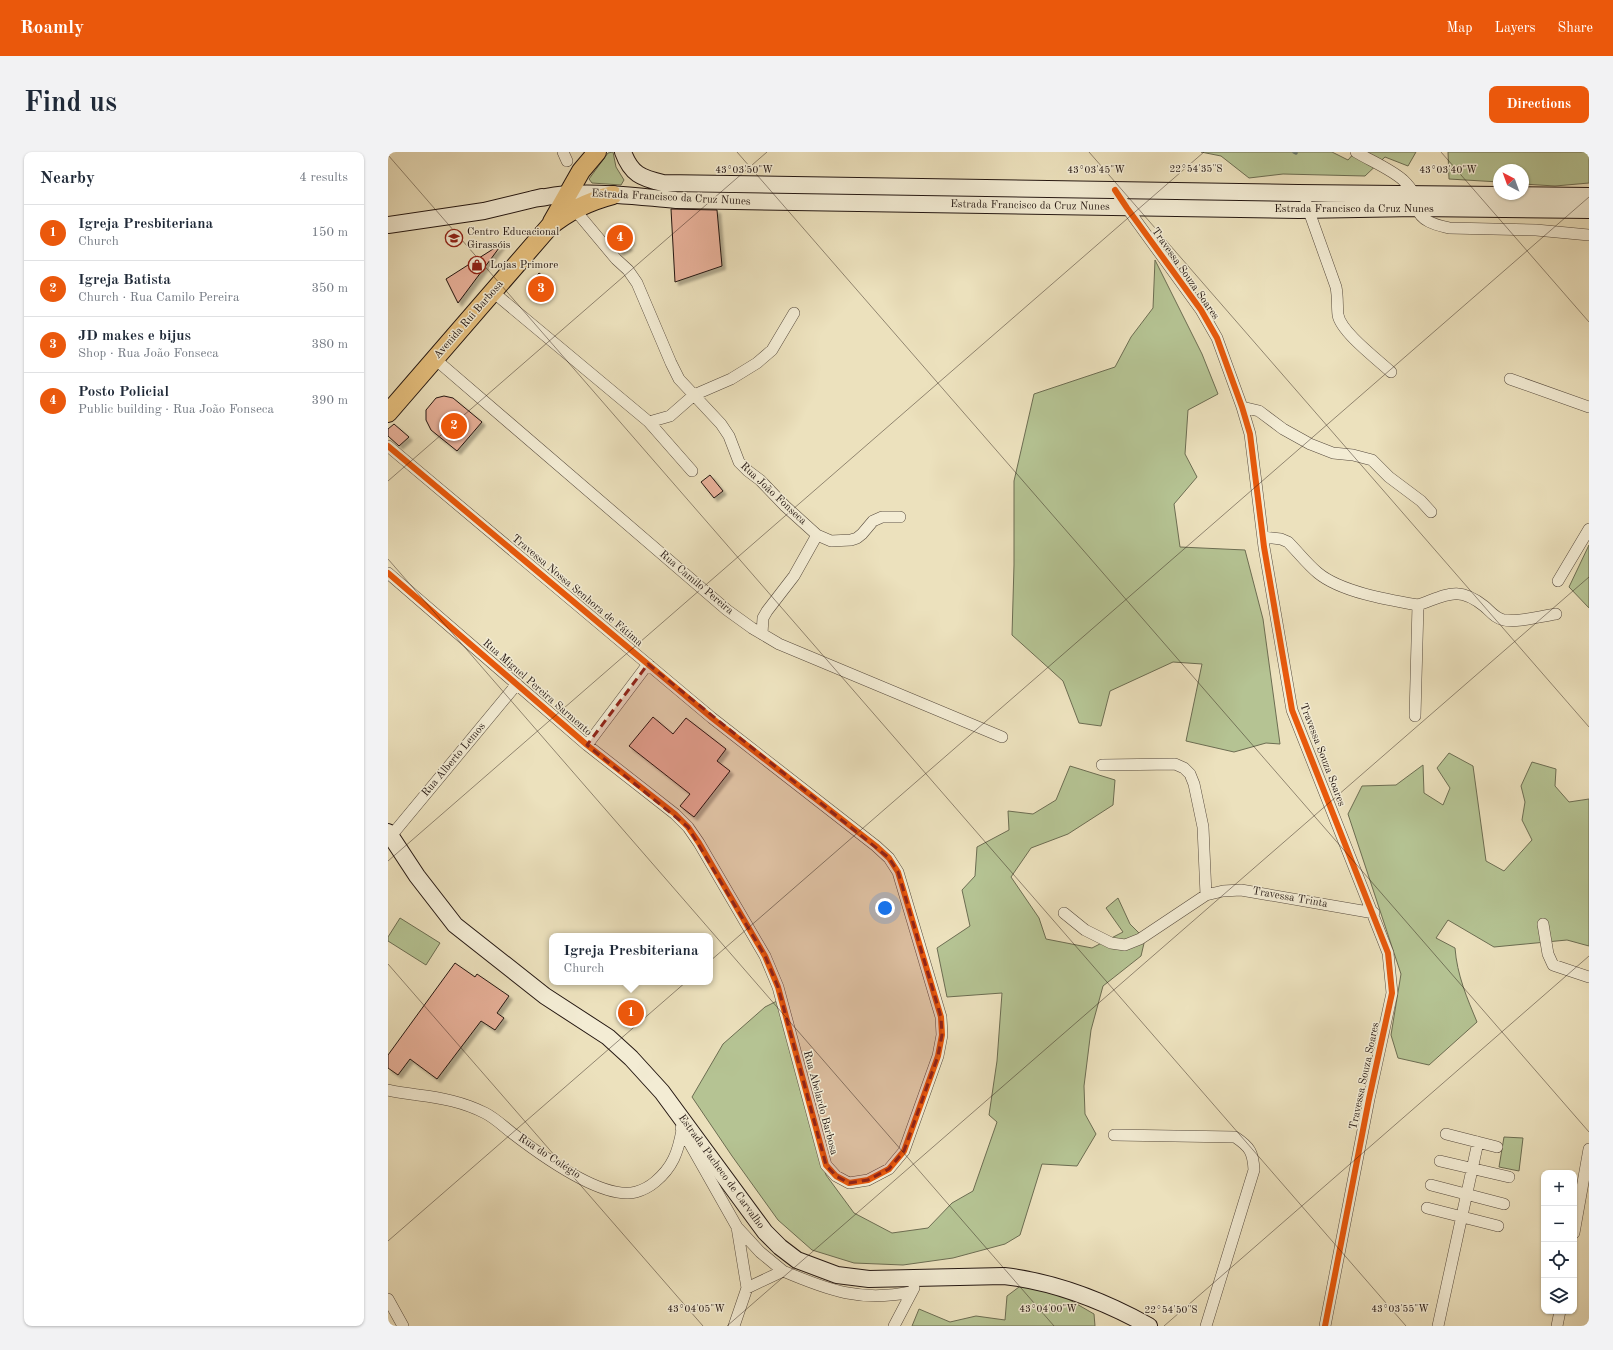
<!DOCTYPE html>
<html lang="en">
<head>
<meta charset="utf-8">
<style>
	body { margin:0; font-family:"Old Standard TT",serif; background:#f2f2f3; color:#1f2937 }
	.controls { position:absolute; right:12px; bottom:12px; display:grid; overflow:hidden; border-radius:8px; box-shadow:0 1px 3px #0004 }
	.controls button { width:36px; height:36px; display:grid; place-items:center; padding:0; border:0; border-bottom:1px solid #e0e1e3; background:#fff; color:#1f2937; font:20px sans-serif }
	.compass { position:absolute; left:1105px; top:12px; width:36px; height:36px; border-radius:50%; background:#fff; box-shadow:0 1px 3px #0004; rotate:319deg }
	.you { position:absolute; left:497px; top:756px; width:14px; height:14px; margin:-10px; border:3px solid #fff; border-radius:50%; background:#1a73e8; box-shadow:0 0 0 6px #1a73e833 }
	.badge { display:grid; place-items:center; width:26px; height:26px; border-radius:50%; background:#ea580c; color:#fff; font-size:13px; font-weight:700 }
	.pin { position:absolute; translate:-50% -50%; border:2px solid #fff; box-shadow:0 1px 4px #0006 }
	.popup { position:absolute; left:161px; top:781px; width:164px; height:52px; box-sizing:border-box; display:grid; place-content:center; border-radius:8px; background:#fff; filter:drop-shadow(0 1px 3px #0005); font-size:13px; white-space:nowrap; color:#747a83 }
	.popup b { font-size:15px; color:#1f2937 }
	.popup::after { content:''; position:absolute; left:50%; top:100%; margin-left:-8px; border:8px solid transparent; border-top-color:#fff }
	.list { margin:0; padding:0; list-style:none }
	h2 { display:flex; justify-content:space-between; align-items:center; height:52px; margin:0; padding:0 16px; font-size:17px }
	h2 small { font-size:13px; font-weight:400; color:#747a83 }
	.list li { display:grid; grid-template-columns:26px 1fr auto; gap:12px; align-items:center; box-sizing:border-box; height:56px; padding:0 16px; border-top:1px solid #e0e1e3 }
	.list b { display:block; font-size:15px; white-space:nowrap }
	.list p { margin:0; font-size:13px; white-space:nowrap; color:#747a83 }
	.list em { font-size:13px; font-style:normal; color:#747a83 }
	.icon { flex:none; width:22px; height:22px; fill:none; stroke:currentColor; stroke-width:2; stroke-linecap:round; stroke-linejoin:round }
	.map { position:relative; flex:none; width:1201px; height:1174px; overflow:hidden; border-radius:8px }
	header { display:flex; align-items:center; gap:24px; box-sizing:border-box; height:56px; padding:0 20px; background:#ea580c; color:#fff }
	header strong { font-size:19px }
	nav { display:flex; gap:22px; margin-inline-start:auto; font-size:14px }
	.intro { display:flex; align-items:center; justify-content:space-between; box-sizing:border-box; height:96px; padding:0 24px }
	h1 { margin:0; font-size:28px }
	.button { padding:10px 18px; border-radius:8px; background:#ea580c; color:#fff; font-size:14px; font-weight:700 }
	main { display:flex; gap:24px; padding:0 24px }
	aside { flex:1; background:#fff; border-radius:8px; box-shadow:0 1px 3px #0004 }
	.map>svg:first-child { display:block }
	.green { fill:#b5c393; stroke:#6c6d52 }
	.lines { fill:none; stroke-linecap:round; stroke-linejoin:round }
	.stream { stroke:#6a7b70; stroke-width:3.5 }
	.building { fill:#e8b19a; stroke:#241712; filter:url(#shadow) }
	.street-casing { stroke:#564a3d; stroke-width:12 }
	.secondary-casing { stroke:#241712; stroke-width:18 }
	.primary-casing { stroke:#241712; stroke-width:20 }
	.street { stroke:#f3ecd4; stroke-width:11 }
	.secondary { stroke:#f3ecd4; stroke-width:16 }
	.primary { stroke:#e6c07e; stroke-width:18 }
	.cycleway-casing { stroke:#f3ecd4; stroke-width:8 }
	.cycleway { stroke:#e8590c; stroke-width:6 }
	.marked { fill:#8f2418; fill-opacity:0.2; stroke:#8f2418; stroke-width:3; stroke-dasharray:8 5; stroke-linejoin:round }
	.ticks { fill:none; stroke:#241712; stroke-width:1; stroke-opacity:0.45 }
	.labels { text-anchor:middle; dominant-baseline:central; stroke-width:3; stroke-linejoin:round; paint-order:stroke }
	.street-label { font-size:11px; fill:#241712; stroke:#f3ecd4 }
	.poi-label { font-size:11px; fill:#241712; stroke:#f3ecd4; text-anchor:start }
	.ticks-label { font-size:10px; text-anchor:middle; fill:#241712; stroke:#f3ecd4; stroke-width:3; stroke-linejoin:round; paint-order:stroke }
</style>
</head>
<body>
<header>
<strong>Roamly</strong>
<nav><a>Map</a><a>Layers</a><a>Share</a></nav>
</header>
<div class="intro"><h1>Find us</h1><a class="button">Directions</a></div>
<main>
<aside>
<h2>Nearby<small>4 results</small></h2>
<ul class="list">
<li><span class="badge">1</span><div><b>Igreja Presbiteriana</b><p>Church</p></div><em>150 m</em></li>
<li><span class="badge">2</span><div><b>Igreja Batista</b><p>Church · Rua Camilo Pereira</p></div><em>350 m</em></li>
<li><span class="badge">3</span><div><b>JD makes e bijus</b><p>Shop · Rua João Fonseca</p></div><em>380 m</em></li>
<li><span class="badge">4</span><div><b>Posto Policial</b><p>Public building · Rua João Fonseca</p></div><em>390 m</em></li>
</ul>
</aside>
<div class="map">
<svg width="1201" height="1174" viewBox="0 0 1201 1174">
	<defs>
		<filter id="shadow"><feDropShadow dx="3.5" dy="3.5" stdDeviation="1" flood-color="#0004"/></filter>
	</defs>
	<rect width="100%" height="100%" fill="#ece1bd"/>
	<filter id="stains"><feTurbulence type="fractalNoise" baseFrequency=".005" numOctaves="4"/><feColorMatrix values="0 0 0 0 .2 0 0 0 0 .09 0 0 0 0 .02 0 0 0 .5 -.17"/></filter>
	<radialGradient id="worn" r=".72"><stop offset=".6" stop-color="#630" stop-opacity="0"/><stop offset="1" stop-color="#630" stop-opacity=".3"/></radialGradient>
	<path class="green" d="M225,0L228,15L236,28L233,33L204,31L201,27L220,1Z
		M813,0H944L960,8L967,0H1028L1020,14L997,5L977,24L895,22L861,26L833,4Z
		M1060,0H1201V31L1167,34L1135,32V18H1111V30L1061,27Z
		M767,108L814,202L830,242L800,258L797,302L809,325L786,352L792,395L857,398L875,467L892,592L878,591L846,600L798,589L814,512L785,510L722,539L713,574L691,571L675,529L624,483L626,413V329L646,242L727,215L743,185L765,156Z
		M1201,393V456L1181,435Z
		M1061,601L1085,614L1098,709L1116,719L1144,688L1134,668L1137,650L1133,634L1144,610L1168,617L1167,634L1181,650L1201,647V794L1179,788L1106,795L1060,768L1048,786L1067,796C1069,823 1079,846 1089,870L1041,913L1010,906L1003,883L1013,822L960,662L974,634L1008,633L1035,613L1036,641L1055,653L1062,636L1049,616Z
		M682,614L727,628L725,653L680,682L643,696L623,725L651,766L658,787L704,796L735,780L718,756L730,746L742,772L757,787L753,804L715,834L703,878L696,934L697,962L708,982L689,1014L654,1012L632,1083L617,1092L565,1106L515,1113L466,1111L424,1098L390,1068L344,1004L304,945L335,892L377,855L389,849L438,1023L466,1061L504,1081L540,1076L564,1051L585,1039L609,970L601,963L609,909L614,841L559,845L549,796L582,774L574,738L587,724L589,695L621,678L620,659L645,662L668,648Z
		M12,766L52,791L38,813L0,789V785Z
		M1116,985L1135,986L1131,1019L1111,1015Z
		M635,1132L668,1140L706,1162L707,1174H524L531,1157L562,1170L588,1164L617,1168L619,1144Z"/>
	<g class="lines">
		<path class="stream" d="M906,0L908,1"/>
	</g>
	<path class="building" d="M283,57L329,58L334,114L287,130Z
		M235,75L243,89L239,92L241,95L231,100L221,83Z
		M113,92H114L70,151L58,127Z
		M151,121L164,131L153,143L142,131Z
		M56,244L65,246L94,270L69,299L43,278L38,268V258L48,246Z
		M6,272L21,285L11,294L0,284V277Z
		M322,323L335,339L326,346L313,330Z
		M265,565L285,582L298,566L338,597L329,609L342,619L306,665L292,654L302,642L241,594Z
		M67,811L87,825L89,822L121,844L109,861L116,866L107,878L93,869L49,927L22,907L10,923L0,916V903Z"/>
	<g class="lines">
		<defs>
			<path id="street" d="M175,0L179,9
				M968,0C981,8 1005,18 1016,29C1027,40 1025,42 1029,56C1033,70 1049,73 1061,76L1148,78L1201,83
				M727,38L739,56L813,158L829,186L854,255L862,282L876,395L904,558L1000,801L1004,841L981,947L937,1174
				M918,51L948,135C950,145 949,154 950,163C953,180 989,207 1003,220
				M185,52L187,58L228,107L240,118L249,131L283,211L291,227L333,272L341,284L351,310L360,319L372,328L397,354L429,383L443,389L463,388L469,386L474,382L485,369L494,365H512
				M105,140L261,270L304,319
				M47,207L339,458L364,476L391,492L614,585
				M1122,227L1201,255
				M854,255L871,259L895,277L922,292L945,301L965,303L984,308L1001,325L1033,349L1043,360
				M261,270L282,264L306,243L343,227L369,211L384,198L406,161
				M0,294L324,566L488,694L501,706L510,720L553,865L554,883L550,904L516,999L501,1017L480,1028L461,1031L448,1024L438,1013L390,835L377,804L311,691L300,675L287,662L199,593L0,421
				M875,385L893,387L900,390C910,400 919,412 930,421C953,440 1001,448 1030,453
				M1170,429L1201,377
				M374,482L375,466L379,459L406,424L429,383
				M1027,564L1030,453C1059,443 1070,433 1096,454C1102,459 1108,467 1116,468C1130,471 1153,464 1168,462
				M199,593L260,512
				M714,613L787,612L796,616L802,622L806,632L815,675L818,743
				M3,684L129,532
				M676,761L697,778L723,791L737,793L752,787L818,743L835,739L853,738L986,761
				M1155,772L1160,802L1165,813L1201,825
				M0,938C10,941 20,941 30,943C54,946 75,950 97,961C107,966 115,974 124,981C150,1001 214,1049 248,1040C255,1038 261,1035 267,1030C285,1015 290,1000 294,978
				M293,976L349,1075L359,1136L346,1174
				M1058,982L1109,995
				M726,983L847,985C862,995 865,1000 866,1018L818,1174
				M1052,1009L1121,1025
				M1043,1033L1116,1052
				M1039,1056L1110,1074
				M349,1075L372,1100L395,1119
				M1186,1081L1201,997
				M359,1136L395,1119C442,1139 473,1150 523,1140
				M0,1147L15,1174
				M506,1174L526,1136
				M1050,1174L1090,990
				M1169,1174L1172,1159"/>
			<path id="secondary" d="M235,0C243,22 253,26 275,31L910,41L1201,44
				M145,47C157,46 169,42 182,42C217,40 253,45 288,48L911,58L1029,56L1201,58
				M0,73L96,59L154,45
				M0,680L29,724L67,773L157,844L220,885L243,906L274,940L377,1080L392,1095L409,1108L449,1123L481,1127L616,1124C668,1130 716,1149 761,1174"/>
			<path id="primary" d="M164,70L193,19L209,0
				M0,261L161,75C180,59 202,49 225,43"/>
		</defs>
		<use href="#street" class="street-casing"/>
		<use href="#secondary" class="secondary-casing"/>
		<use href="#primary" class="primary-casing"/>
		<use href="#street" class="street"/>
		<use href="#secondary" class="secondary"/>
		<use href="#primary" class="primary"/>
		<defs>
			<path id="cycleway" d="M727,38L739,56L813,158L829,186L854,255L862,282L876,395L904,558L1000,801L1004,841L981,947L937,1174
				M0,294L324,566L488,694L501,706L510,720L553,865L554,883L550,904L516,999L501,1017L480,1028L461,1031L448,1024L438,1013L390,835L377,804L311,691L300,675L287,662L199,593L0,421"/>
		</defs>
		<use href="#cycleway" class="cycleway-casing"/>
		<use href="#cycleway" class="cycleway"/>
	</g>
	<path class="marked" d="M260,512L501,706L510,720L553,865L554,883L550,904L516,999L501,1017L480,1028L461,1031L448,1024L438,1013L390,835L377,804L300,675L199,593Z"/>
	<path class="ticks" d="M349,0L1201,980M701,0L1201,575M1053,0L1201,170M0,3L1018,1174M0,329L379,0M0,407L666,1174M0,709L816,0M0,812L315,1174M0,1089L1201,45M339,1174L1201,425M776,1174L1201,804"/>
	<defs>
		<symbol id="school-ring" viewBox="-11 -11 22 22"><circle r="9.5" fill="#f3ecd4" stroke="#8f2418" stroke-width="1.5"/><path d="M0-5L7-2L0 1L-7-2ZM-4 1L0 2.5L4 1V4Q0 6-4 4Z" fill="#8f2418"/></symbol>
		<symbol id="shop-ring" viewBox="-11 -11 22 22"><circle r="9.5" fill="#f3ecd4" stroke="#8f2418" stroke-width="1.5"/><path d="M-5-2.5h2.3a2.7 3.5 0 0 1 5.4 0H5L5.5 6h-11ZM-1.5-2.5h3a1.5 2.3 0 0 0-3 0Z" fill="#8f2418"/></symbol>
	</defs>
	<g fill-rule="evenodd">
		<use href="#school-ring" x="56" y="76" width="20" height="20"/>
		<use href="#shop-ring" x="79" y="103" width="20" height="20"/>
	</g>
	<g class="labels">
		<g class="street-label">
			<text transform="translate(283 46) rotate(3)">Estrada Francisco da Cruz Nunes</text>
			<text transform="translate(642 54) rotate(1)">Estrada Francisco da Cruz Nunes</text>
			<text x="966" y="57">Estrada Francisco da Cruz Nunes</text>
			<text transform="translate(797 122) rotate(55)">Travessa Souza Soares</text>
			<text transform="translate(81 168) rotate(-49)">Avenida Rui Barbosa</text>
			<text transform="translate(385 342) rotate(43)">Rua João Fonseca</text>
			<text transform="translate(308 431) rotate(40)">Rua Camilo Pereira</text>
			<text transform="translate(189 439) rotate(40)">Travessa Nossa Senhora de Fátima</text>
			<text transform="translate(149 536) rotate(41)">Rua Miguel Pereira Sarmento</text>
			<text transform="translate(934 603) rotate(69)">Travessa Souza Soares</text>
			<text transform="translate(66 608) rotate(-50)">Rua Alberto Lemos</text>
			<text transform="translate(902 746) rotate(10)">Travessa Trinta</text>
			<text transform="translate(977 924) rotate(-78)">Travessa Souza Soares</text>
			<text transform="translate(432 951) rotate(75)">Rua Abelardo Barbosa</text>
			<text transform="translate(161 1005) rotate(33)">Rua do Colégio</text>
			<text transform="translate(333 1020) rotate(54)">Estrada Pacheco de Carvalho</text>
		</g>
		<g class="poi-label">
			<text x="79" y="80">Centro Educacional<tspan x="79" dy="13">Girassóis</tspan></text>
			<text x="102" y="113">Lojas Primore</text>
		</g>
	</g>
	<g class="ticks-label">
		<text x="808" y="20">22°54'35"S</text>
		<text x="356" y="21">43°03'50"W</text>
		<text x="1060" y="21">43°03'40"W</text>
		<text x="708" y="21">43°03'45"W</text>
		<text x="308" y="1160">43°04'05"W</text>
		<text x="660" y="1160">43°04'00"W</text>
		<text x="1012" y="1160">43°03'55"W</text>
		<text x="783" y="1161">22°54'50"S</text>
	</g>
	<rect width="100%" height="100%" filter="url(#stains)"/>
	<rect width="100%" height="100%" fill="url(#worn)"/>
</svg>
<div class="controls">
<button>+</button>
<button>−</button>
<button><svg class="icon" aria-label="locate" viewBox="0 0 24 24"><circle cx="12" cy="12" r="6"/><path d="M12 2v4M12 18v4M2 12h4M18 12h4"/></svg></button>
<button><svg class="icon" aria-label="layers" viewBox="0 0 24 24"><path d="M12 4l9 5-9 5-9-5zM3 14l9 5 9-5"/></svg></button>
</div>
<svg class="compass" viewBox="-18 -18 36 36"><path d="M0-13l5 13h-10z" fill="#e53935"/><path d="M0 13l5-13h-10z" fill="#747a83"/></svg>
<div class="you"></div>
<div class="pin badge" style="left:243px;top:861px">1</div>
<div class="popup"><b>Igreja Presbiteriana</b>Church</div>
<div class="pin badge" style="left:66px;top:274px">2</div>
<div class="pin badge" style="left:153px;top:137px">3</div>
<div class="pin badge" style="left:232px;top:86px">4</div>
</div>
</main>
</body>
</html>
